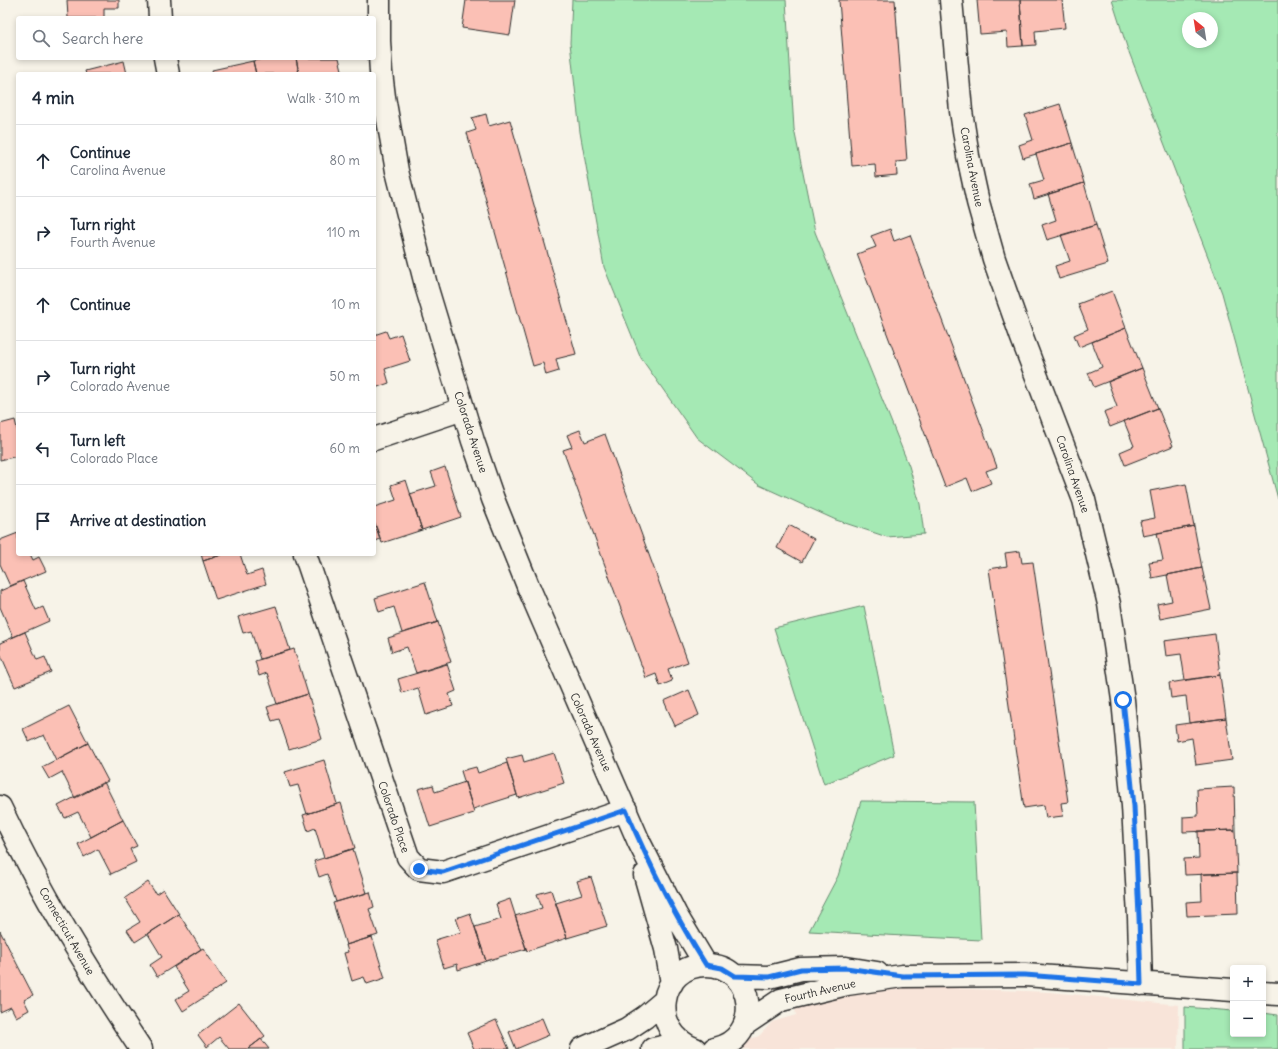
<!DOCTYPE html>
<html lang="en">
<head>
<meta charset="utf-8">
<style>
	body { margin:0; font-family:Delius,sans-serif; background:#f6f6f7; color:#1f2937 }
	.controls { position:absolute; right:12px; bottom:12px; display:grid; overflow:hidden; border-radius:4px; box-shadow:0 2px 6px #0003 }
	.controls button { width:36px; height:36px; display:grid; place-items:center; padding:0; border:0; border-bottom:1px solid #e0e1e3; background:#fff; color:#1f2937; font:20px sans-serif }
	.compass { position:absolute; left:1182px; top:12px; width:36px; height:36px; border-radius:50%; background:#fff; box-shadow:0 2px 6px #0003; rotate:330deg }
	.stop { position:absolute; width:12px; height:12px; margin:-9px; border:3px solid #1a73e8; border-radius:50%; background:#fff }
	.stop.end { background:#1a73e8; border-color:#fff; box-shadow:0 1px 4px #0008 }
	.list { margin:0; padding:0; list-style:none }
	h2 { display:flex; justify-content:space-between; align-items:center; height:52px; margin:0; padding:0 16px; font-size:17px }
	h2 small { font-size:13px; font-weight:400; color:#747a83 }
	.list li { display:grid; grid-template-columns:26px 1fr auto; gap:12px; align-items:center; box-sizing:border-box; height:72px; padding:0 16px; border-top:1px solid #e0e1e3 }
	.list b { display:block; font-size:15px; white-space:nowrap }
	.list p { margin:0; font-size:13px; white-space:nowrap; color:#747a83 }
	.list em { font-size:13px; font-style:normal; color:#747a83 }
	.icon { flex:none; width:22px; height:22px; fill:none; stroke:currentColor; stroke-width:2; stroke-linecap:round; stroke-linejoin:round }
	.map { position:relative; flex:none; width:1278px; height:1049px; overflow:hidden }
	.search { position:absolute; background:#fff; box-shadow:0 2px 6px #0003; left:16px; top:16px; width:360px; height:44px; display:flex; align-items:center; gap:10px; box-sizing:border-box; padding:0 14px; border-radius:4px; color:#747a83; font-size:15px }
	.panel { position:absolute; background:#fff; box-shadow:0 2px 6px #0003; left:16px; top:72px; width:360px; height:484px; border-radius:4px }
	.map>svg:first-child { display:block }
	.built { fill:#f8e4d9 }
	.green { fill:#a5e9b4; stroke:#688a70; fill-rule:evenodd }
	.building { fill:#fbc0b5; stroke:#2b2b2b }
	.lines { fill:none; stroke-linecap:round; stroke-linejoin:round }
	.minor-casing { stroke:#2b2b2b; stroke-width:25 }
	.minor { stroke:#f7f3e8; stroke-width:22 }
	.route { stroke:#1a73e8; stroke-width:5 }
	.labels { text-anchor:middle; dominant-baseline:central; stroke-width:4; stroke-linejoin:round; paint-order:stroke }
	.street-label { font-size:11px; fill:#2b2b2b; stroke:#f7f3e8 }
</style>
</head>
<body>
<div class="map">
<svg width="1278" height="1049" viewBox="0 0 1278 1049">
	<rect width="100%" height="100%" fill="#f7f3e8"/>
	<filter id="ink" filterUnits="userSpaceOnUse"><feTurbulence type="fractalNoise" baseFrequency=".025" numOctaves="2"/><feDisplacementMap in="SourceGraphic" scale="8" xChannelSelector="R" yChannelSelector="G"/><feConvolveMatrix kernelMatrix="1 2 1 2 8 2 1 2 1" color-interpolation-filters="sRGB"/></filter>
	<g filter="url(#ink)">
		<path class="built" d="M876,987H922L1050,992L1179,1005L1178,1049H723L759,1036L772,1022L796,1015L795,1008Z"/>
		<path class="green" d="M572,0H786L794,129L815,232L909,466L920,504L924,534L887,537L836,520L759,485L697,438L641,358L604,267L580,132L570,43Z
			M1112,0H1278V499L1222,293L1127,47ZM1188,18H1212V42H1188Z
			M864,606L894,755L824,784L774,628Z
			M861,801L974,802L981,940L809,931L838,876Z
			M1185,1007L1233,1011V1034H1263V1013L1278,1015V1049H1185Z"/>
		<path class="building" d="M67,0H119V8H104V18H68Z
			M466,0H515L510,35L462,28Z
			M839,0H895L907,161L896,162L897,175L876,177L875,164L852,166Z
			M977,0H1020L1023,46L1008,47L1007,32L980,34Z
			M1020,0H1062L1065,28L1035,31L1036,45L1023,46Z
			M268,58H296L299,74H256L253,61Z
			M296,58H339L343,74H299Z
			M124,61L127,74H86L85,71Z
			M253,61L256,74H213L212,70Z
			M1060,104L1072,143L1023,158L1019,145L1033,140L1025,115Z
			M486,114L489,126L510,120L576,354L556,359L559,371L546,375L543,363L533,366L467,133L476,130L472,118Z
			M1072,143L1084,183L1034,199L1030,184L1044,180L1036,154Z
			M1084,183L1096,225L1047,240L1042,225L1056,220L1048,194Z
			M1096,225L1108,264L1059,279L1055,266L1070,261L1061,235Z
			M890,229L894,241L910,235L997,467L986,471L991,483L972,491L967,478L945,487L857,254L876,247L871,236Z
			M1112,291L1126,328L1079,347L1074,335L1088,329L1078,304Z
			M1126,328L1142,368L1094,387L1088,373L1102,367L1092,342Z
			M386,331L389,338L401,334L410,361L385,369L389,383L375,388L374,385V335Z
			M1142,368L1158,408L1110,427L1104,412L1117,407L1108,382Z
			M1158,408L1173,446L1125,465L1120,452L1134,446L1124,421Z
			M15,420L18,433V456L0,460V424Z
			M580,430L585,442L605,434L688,662L668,669L672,681L660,686L656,674L646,678L563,450L572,447L567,435Z
			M445,467L461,517L422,530L410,494L436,486L431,472Z
			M406,480L422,530L382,543L374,521V507L396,500L391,485Z
			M1186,484L1194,526L1143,536L1140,521L1155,518L1150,491Z
			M374,521L380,539L374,542Z
			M789,525L814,539L802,562L777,548Z
			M1194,526L1202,568L1152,578L1149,562L1163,560L1157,533Z
			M18,533V554H30L33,560L39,557L46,571L10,586L0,564V540Z
			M1020,551L1022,563L1033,562L1068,802L1061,803L1063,816L1046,818L1044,805L1024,808L989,569L1007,566L1005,553Z
			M201,554H224L203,561Z
			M224,554H240L247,575L262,570L266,584L216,600L203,561Z
			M1202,568L1211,609L1160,619L1157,604L1172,601L1167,575Z
			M23,581L36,610L43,607L49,621L13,637L0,607V591Z
			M425,582L438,622L402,633L394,607L379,612L375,598Z
			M276,606L290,650L260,659L251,631L243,633L238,617Z
			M438,622L451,662L416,673L407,647L392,652L388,638Z
			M25,632L37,660L45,657L51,672L15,687L0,653V643Z
			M1215,634L1220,675L1185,680L1181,654L1166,656L1164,641Z
			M294,649L308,694L277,704L267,673L259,676L255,661Z
			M447,664L456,691L449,694L453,706L426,715L418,688L402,693L398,679Z
			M1220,675L1226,718L1189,723L1186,696L1171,698L1169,683Z
			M689,690L699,715L675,726L664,701Z
			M308,694L322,739L289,749L279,719L272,721L267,707Z
			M69,706L88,743L56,760L44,735L29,742L23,729Z
			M1226,718L1232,760L1196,765L1192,738L1177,741L1175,725Z
			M88,743L108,781L75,798L62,772L49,779L42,767Z
			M554,753L564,783L518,798L506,759L522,755L524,762Z
			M324,760L337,804L307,814L298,785L290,787L285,772Z
			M507,763L517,795L473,809L461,771L476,767L478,773Z
			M104,782L123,820L91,837L78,812L65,818L58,806Z
			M465,782L474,813L430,827L418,789L433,785L435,792Z
			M1234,787L1235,830L1183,832V817L1198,816L1197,789Z
			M341,803L355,848L324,858L315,828L308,831L303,815Z
			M123,820L137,846L130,849L136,862L111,874L98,849L84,857L78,844Z
			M1235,830L1237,873L1185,875L1184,859L1199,858L1198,831Z
			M353,849L367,893L336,902L327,874L319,877L314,861Z
			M1237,873L1238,914L1187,916L1186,902L1202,901L1201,874Z
			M591,877L607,926L567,938L556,903L582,895L577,881Z
			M148,882L156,894L163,889L179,914L135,942L127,930L140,922L125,898Z
			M551,890L567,938L527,951L515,916L542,908L537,894Z
			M370,892L374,907L369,909L378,935L346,945L333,903Z
			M510,899L526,949L486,961L475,927L501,919L496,904Z
			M470,913L486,961L458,970L457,964L444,968L435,940L461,932L456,918Z
			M179,914L201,949L157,977L150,965L162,957L148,934Z
			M0,931L33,995L24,1000L29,1010L16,1017L11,1007L0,1012Z
			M372,937L385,978L367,984L364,977L352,981L344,953L348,952L346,945Z
			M203,948L226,983L183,1011L176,999L189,991L174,967Z
			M239,1003L265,1036L248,1049H229L219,1037L207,1047L198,1035Z
			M542,1018L549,1035L516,1049L509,1032Z
			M496,1020L509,1049H474L467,1033Z
			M261,1039L269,1049H248Z"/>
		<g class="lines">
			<defs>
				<path id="minor" d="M159,0L160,18
					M379,0V41L381,72L384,97L397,171L427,289L473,441L493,499L528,586L639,842L676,915L706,965
					M951,0L961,111L968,156L978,202L994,259L1022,338L1084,500L1109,604L1123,700L1133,806L1139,917L1141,984
					M165,58L168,74
					M374,439L463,409
					M305,554L408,857L419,869L443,872L626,810
					M0,807C40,892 89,971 141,1049
					M645,875L666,949L672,983
					M735,976L769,977L801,969L846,968L877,973
					M1263,993L1278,994
					M745,1024L781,1000L847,984L902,976L1025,975L1233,990
					M582,1049L627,1029L645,1017L664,1001
					M653,1049L682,1043
					M695,1049C648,1032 658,965 706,965C756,965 764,1039 714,1049"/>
			</defs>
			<use href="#minor" class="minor-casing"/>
			<use href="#minor" class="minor"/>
		</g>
	</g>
	<g class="lines" filter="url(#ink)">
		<path class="route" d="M419,869L443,872L626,810C649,864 675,916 706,965L722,968L735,976L769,977L801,969L846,968L902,976L1025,975L1141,984L1139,917L1134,806L1123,700"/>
	</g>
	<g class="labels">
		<g class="street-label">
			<text transform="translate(972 167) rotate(79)">Carolina Avenue</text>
			<text transform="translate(471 432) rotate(72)">Colorado Avenue</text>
			<text transform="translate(1073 474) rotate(71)">Carolina Avenue</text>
			<text transform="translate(591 732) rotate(66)">Colorado Avenue</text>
			<text transform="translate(394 817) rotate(71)">Colorado Place</text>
			<text transform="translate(67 931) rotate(60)">Connecticut Avenue</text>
			<text transform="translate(820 991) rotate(-13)">Fourth Avenue</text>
		</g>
	</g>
</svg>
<div class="controls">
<button>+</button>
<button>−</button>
</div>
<svg class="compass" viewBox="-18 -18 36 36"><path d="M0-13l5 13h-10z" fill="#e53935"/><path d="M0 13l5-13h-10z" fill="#747a83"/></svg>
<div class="stop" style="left:1123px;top:700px"></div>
<div class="stop end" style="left:419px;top:869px"></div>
<div class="search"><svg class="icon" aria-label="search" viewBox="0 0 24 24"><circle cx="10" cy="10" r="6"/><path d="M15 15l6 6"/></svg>Search here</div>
<section class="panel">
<h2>4 min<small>Walk · 310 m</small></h2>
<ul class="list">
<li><svg class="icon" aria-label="ahead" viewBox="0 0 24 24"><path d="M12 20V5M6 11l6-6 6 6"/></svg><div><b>Continue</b><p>Carolina Avenue</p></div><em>80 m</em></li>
<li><svg class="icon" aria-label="right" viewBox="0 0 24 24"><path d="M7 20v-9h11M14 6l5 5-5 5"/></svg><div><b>Turn right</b><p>Fourth Avenue</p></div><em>110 m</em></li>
<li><svg class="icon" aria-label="ahead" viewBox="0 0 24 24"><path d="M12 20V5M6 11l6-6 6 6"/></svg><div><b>Continue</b></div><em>10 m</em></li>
<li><svg class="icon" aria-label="right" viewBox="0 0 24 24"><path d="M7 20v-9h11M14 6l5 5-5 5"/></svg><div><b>Turn right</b><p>Colorado Avenue</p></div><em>50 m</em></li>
<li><svg class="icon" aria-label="left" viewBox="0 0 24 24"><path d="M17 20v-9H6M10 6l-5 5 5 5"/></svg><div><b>Turn left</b><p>Colorado Place</p></div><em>60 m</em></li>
<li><svg class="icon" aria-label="arrive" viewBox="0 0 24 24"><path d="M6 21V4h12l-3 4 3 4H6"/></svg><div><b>Arrive at destination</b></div></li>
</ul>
</section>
</div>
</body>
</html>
